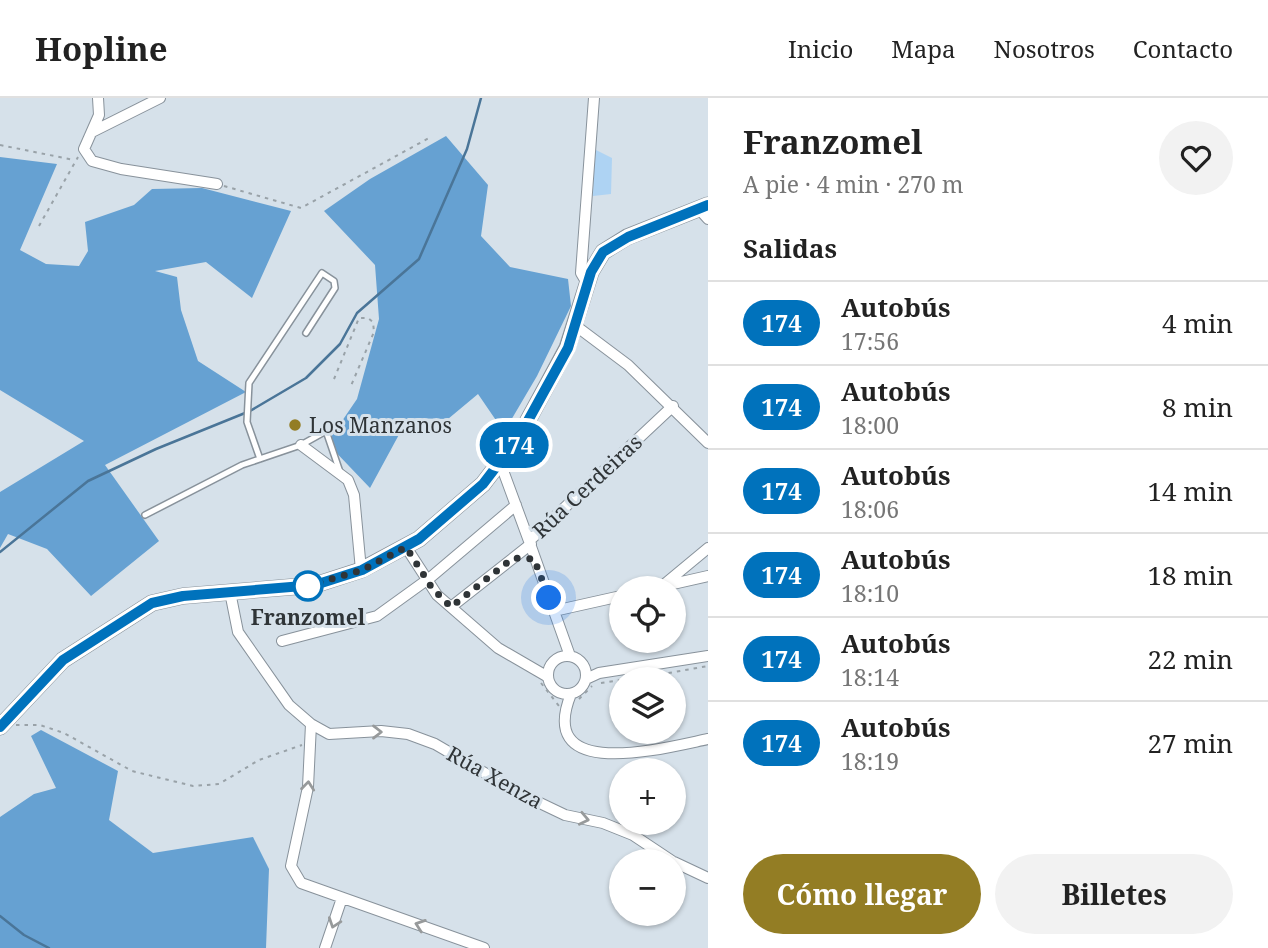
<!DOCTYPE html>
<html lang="es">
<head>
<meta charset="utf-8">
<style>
	body { margin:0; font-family:"Noto Serif",serif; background:#f2f2f2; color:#222; height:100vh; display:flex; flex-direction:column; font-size:26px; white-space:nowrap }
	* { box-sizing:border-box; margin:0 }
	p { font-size:23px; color:#767676 }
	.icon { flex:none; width:38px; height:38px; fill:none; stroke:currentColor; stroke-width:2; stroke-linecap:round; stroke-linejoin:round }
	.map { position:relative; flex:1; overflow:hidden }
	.drawer { display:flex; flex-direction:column; background:#fff; width:560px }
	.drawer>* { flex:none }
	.badge { padding:0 14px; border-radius:23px; font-size:24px; line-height:46px }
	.fabs { position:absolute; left:609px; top:478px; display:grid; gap:14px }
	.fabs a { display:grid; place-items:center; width:77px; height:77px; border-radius:50%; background:#fff; box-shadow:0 2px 5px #0004; font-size:35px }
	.you { position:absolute; width:35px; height:35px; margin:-18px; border:5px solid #fff; border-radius:50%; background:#1a73e8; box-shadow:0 0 0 10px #1a73e833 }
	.map>.badge { position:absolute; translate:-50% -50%; box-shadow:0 0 0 4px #fff }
	h2 { padding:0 35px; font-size:26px; line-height:63px }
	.round { display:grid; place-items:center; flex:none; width:74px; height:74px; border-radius:37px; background:#f2f2f2 }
	.head { display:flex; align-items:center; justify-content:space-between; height:119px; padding:0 35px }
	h1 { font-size:33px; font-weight:700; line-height:52px }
	.action { display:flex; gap:14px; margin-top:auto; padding:14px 35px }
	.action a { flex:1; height:80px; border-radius:42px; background:#937d24; color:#fff; font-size:28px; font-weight:700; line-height:80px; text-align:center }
	.action a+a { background:#f2f2f2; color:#222 }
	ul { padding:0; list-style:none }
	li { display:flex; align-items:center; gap:21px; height:84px; padding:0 35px; border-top:2px solid #e0e0e0 }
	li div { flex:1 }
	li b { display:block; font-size:26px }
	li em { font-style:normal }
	li .badge { min-width:77px; font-weight:700; text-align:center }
	header { display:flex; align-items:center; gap:42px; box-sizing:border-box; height:98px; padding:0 35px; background:#fff; border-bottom:2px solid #e0e0e0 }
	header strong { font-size:33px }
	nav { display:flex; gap:38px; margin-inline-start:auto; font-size:24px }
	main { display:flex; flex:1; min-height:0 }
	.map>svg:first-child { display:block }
</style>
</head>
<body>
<header>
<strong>Hopline</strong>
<nav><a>Inicio</a><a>Mapa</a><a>Nosotros</a><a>Contacto</a></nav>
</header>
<main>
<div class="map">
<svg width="708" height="850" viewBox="0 0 708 850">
	<rect width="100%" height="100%" fill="#d6e1ea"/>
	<path fill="#aed3f3" d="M 594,51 L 612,60 L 611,96 L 593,98 Z"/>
	<path fill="#66a1d2" d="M 446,38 L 488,87 L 481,138 L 510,169 L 568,181 L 571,208 L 537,278 L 504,334 L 478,296 L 448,321 L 408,320 L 370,390 L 327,345 L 357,301 L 379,221 L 375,167 L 324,113 L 370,81 Z
		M 0,59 L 57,66 L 20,152 L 46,166 L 79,168 L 88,153 L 85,124 L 134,107 L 152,91 L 202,90 L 291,113 L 252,200 L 206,164 L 155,173 L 177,179 L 181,212 L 198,263 L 246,294 L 105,367 L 159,443 L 91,498 L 47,451 L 8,436 L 0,450 L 0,394 L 84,343 L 0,292 Z
		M 41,632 L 118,673 L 109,722 L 153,755 L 253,739 L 269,771 L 266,850 L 0,850 L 0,719 L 34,696 L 56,690 L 31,638 Z"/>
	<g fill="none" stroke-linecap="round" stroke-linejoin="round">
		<path stroke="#4a7598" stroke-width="2.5" d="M 0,454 L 88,383 L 156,351 L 250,313 L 306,280 L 340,246 L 357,215 L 419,161 L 467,51 L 481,0
			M 0,818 L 24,837 L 49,850"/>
		<g stroke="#88929b" stroke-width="8">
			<path id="lane" d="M 260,361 L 247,324 L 249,285 L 322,175 L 334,183 L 335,190 L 306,235
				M 145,417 L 242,367 L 301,347 L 326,333 L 340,374"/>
		</g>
		<g stroke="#88929b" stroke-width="12">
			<path id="street" d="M 98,0 L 99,17 L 84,51 L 92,63 L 121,71 L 217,86
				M 92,34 L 160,0
				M 699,111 L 708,121
				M 588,187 L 581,175 L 594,0
				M 576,228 L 628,267 L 708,345
				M 301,347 L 348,382 L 354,397 L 361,472
				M 501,367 L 529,443 L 673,308
				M 529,443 L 570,558
				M 406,449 L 437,497 L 498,550 L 548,579
				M 664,488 L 708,478
				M 661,489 L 708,450
				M 230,494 L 238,534 L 289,607 L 311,626 L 329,636 L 381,633 L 408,636 L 435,646 L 519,695 L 565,717 L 603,725 L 633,737 L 672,763
				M 451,509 L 531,446
				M 554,513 L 621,498
				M 282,543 L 377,518 L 431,479 L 516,407
				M548 577a19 19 0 1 1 38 0a19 19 0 1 1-38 0Z
				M 586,581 L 599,575 L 708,558
				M 571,596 C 535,685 664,650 708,641
				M 311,626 L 308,689 L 291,768 L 301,785 L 484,850
				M 674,764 L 708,780
				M 325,850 L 342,800"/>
		</g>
		<g stroke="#88929b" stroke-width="17">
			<path id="secondary" d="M 0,629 L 63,562 L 152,505 L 183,498 L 315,487 L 361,472 L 419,441 L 483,386 L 519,339 L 567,250 L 591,174 L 603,154 L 627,139 L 708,107"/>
		</g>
		<path stroke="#99a2a8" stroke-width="2" stroke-dasharray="3.5 5" stroke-linecap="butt" d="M 0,47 L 74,62
			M 224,88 L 301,110 L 429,40
			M 39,128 L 78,59
			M 334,281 L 359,220 L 368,220 L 373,224 L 374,234 L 350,290
			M 635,581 L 708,568
			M 541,585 L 559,608
			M 601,585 L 621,582
			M 579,601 L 592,588
			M 16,627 L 40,627 L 64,635 L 132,673 L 193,688 L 219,686 L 259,662 L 302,647"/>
		<use href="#lane" stroke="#fff" stroke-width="5"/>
		<use href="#street" stroke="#fff" stroke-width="10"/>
		<use href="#secondary" stroke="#fff" stroke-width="14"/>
	</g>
	<defs><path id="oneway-chevron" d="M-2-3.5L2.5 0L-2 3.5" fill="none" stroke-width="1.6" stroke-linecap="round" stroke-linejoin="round" transform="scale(1.75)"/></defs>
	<g stroke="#979a9b">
		<use href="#oneway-chevron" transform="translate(377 634)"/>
		<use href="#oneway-chevron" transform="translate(308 688) rotate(-84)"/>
		<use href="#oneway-chevron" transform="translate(584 721) rotate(12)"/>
		<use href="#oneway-chevron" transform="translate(334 825) rotate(109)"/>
		<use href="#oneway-chevron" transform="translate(420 827) rotate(-161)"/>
	</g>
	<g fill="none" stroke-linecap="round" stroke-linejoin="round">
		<g stroke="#fff" stroke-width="16">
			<path id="line" d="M 0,629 L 63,562 L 152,505 L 183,498 L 315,487 L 362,472 L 419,441 L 483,386 L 519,339 L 568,250 L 591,174 L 603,154 L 628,139 L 708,107"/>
		</g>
		<use href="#line" stroke="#0072bc" stroke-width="10"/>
		<path stroke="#2f3437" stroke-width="7" stroke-dasharray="0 12.6" d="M 308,488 L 362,472 L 406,449 L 432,490 L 451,509 L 513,460 L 534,461 L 549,500"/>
	</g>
	<circle fill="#937d24" stroke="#d6e1ea" stroke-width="2.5" cx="295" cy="327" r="7"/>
	<circle fill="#fff" stroke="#0072bc" stroke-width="3.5" cx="308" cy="488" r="14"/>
	<g text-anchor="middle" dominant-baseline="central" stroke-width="6" stroke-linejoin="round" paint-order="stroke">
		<g font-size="21" fill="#2f3437" stroke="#d6e1ea" text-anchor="start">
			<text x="309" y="327">Los Manzanos</text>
		</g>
		<g font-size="21" fill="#2f3437" stroke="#d6e1ea">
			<text transform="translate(587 388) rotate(-43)">Rúa Cerdeiras</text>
			<text transform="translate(495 679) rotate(29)">Rúa Xenza</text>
		</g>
		<g font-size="21" font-weight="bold" fill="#2f3437" stroke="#d6e1ea">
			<text x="308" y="519">Franzomel</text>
		</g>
	</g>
</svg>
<div class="fabs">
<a><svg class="icon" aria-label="locate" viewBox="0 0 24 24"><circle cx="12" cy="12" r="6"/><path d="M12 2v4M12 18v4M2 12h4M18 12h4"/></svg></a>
<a><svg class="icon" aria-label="layers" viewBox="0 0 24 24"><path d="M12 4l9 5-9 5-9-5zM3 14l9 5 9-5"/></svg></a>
<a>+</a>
<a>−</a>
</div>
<div class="you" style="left:549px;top:500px"></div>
<b class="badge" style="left:514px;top:347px;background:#0072bc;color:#fff">174</b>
</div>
<section class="drawer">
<div class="head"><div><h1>Franzomel</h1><p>A pie · 4 min · 270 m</p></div><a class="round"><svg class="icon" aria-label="heart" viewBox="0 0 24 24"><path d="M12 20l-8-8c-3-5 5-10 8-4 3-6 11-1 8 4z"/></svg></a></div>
<h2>Salidas</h2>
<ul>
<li><span class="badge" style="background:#0072bc;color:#fff">174</span><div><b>Autobús</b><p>17:56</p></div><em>4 min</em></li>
<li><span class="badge" style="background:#0072bc;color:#fff">174</span><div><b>Autobús</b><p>18:00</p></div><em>8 min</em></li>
<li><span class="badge" style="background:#0072bc;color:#fff">174</span><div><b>Autobús</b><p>18:06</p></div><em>14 min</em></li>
<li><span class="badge" style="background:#0072bc;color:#fff">174</span><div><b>Autobús</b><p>18:10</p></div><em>18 min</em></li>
<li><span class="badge" style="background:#0072bc;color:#fff">174</span><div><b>Autobús</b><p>18:14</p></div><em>22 min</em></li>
<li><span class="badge" style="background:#0072bc;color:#fff">174</span><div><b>Autobús</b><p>18:19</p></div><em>27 min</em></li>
</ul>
<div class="action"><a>Cómo llegar</a><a>Billetes</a></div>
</section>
</main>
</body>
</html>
